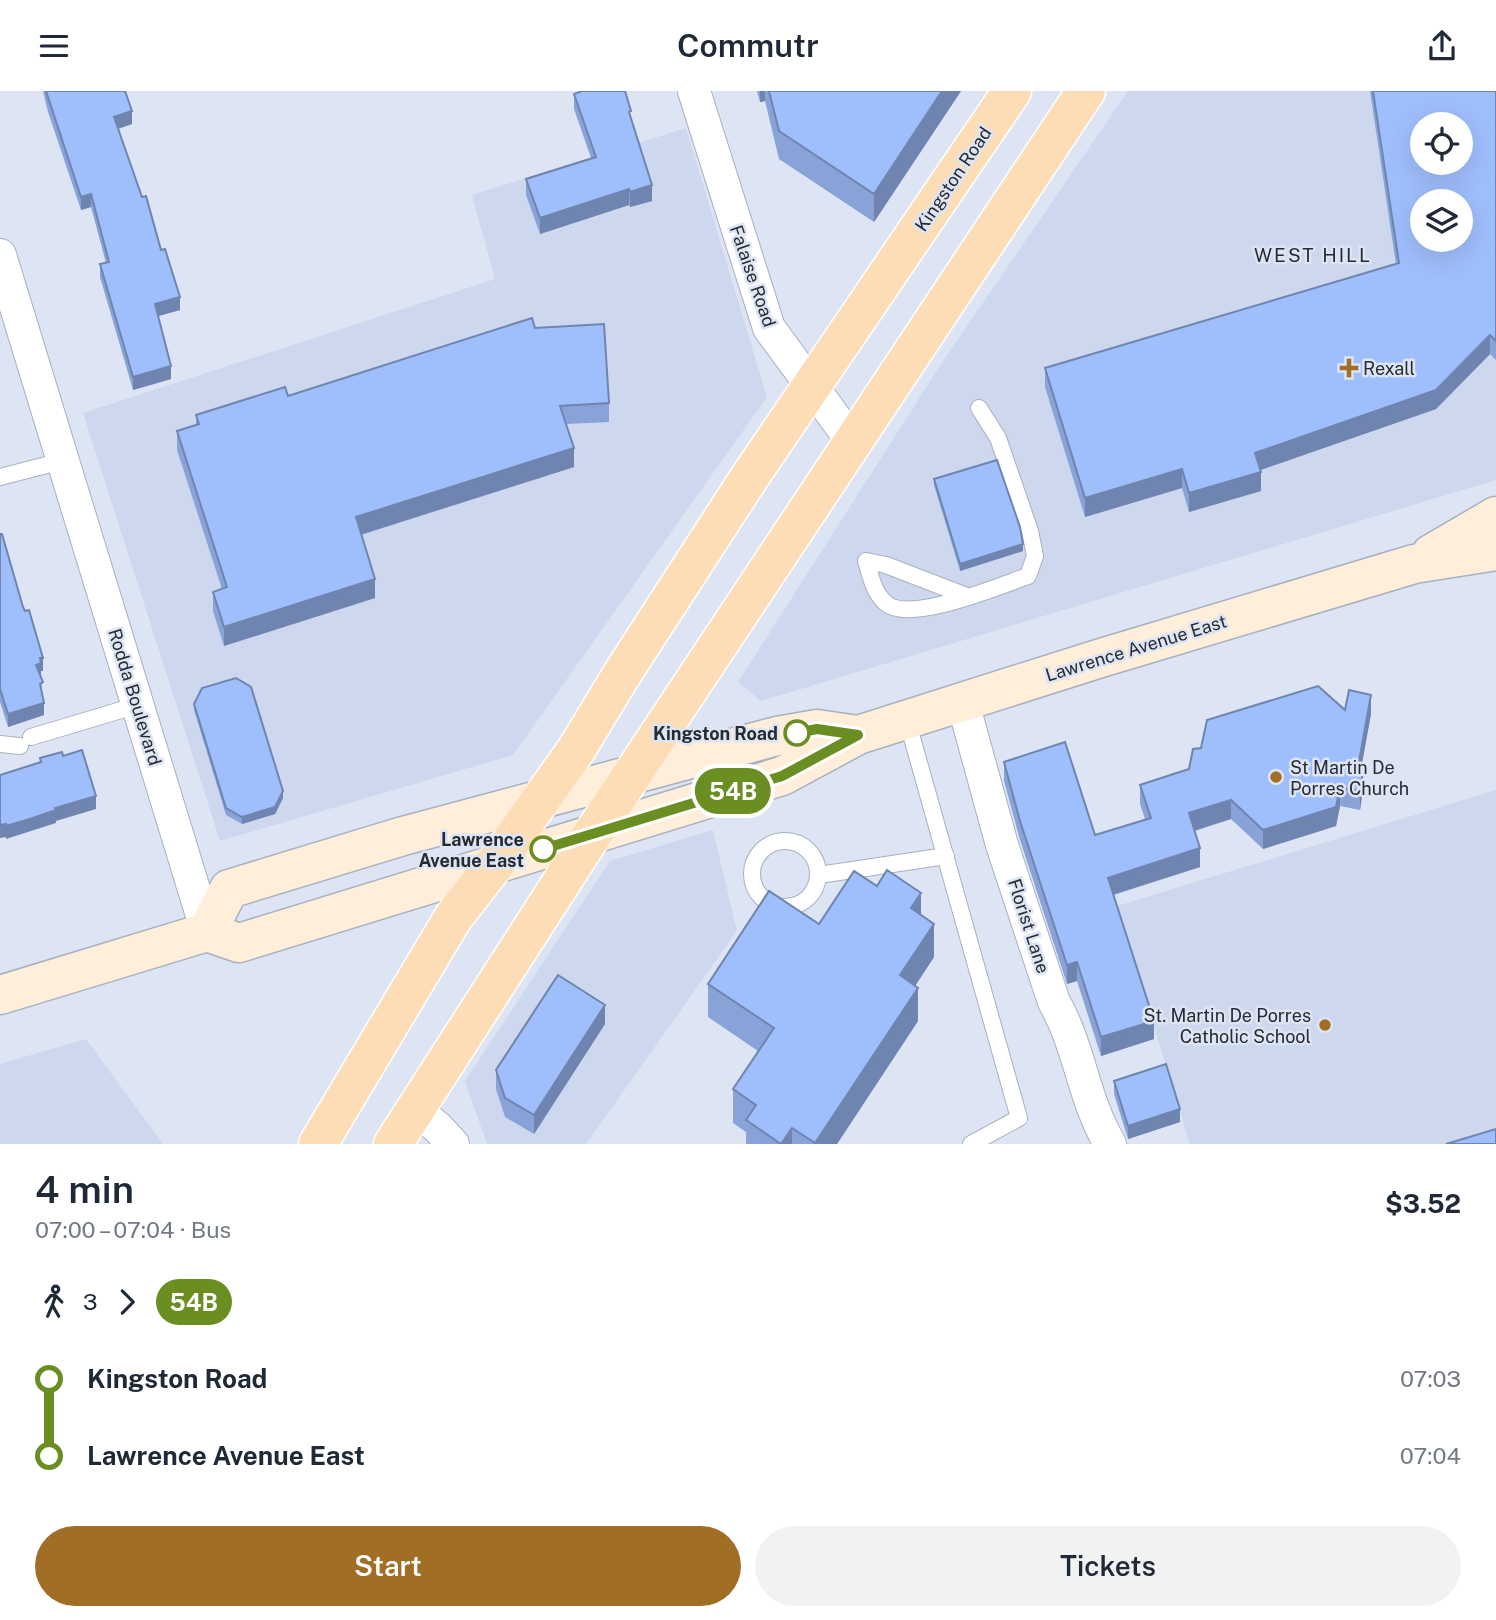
<!DOCTYPE html>
<html lang="en">
<head>
<meta charset="utf-8">
<style>
	body { margin:0; font-family:"Public Sans",sans-serif; background:#f2f2f3; color:#1f2937; height:100vh; display:flex; flex-direction:column; font-size:26px; white-space:nowrap }
	* { box-sizing:border-box; margin:0 }
	p { font-size:23px; color:#747a83 }
	.icon { flex:none; width:38px; height:38px; fill:none; stroke:currentColor; stroke-width:2; stroke-linecap:round; stroke-linejoin:round }
	.map { position:relative; height:1053px; overflow:hidden }
	.panel { display:flex; flex-direction:column; background:#fff; flex:1 }
	.panel>* { flex:none }
	.badge { padding:0 14px; border-radius:23px; font-size:24px; line-height:46px }
	.controls { position:absolute; left:1410px; top:21px; display:grid; gap:14px }
	.controls a { display:grid; place-items:center; width:63px; height:63px; border-radius:50%; background:#fff; box-shadow:0 7px 28px #0002; font-size:35px }
	.map>.badge { position:absolute; translate:-50% -50%; box-shadow:0 0 0 4px #fff }
	.legs { display:flex; align-items:center; gap:10px; height:77px; padding:0 35px; font-size:23px }
	.legs p { margin-inline-start:auto }
	.headline { display:flex; align-items:center; justify-content:space-between; height:119px; padding:0 35px }
	h1 { font-size:38px; font-weight:600; line-height:52px }
	.button { display:flex; gap:14px; margin-top:auto; padding:14px 35px }
	.button a { flex:1; height:80px; border-radius:42px; background:#a16e25; color:#fff; font-size:28px; font-weight:600; line-height:80px; text-align:center }
	.button a+a { background:#f2f2f3; color:#1f2937 }
	ul { padding:0 35px; list-style:none }
	li { display:flex; align-items:center; gap:24px; height:77px; font-size:26px }
	li i { display:grid; place-items:center; width:10px; height:100%; margin:0 9px; background:currentColor }
	li i::after { content:''; width:18px; height:18px; margin:-9px; border:5px solid; border-radius:50%; background:#fff }
	li p { margin-inline-start:auto }
	li:first-child i { background:linear-gradient(#0000 50%,currentColor 0) }
	li:last-child i { background:linear-gradient(currentColor 50%,#0000 0) }
	header { display:flex; justify-content:space-between; align-items:center; height:91px; padding:0 35px; background:#fff; font-size:32px; font-weight:600 }
	.map>svg:first-child { display:block }
</style>
</head>
<body>
<header><svg class="icon" aria-label="menu" viewBox="0 0 24 24"><path d="M4 6h16M4 12h16M4 18h16"/></svg>Commutr<svg class="icon" aria-label="share" viewBox="0 0 24 24"><path d="M12 15V3M7 8l5-5 5 5M5 13v7h14v-7"/></svg></header>
<div class="map">
<svg width="1496" height="1053" viewBox="0 0 1496 1053">
	<rect width="100%" height="100%" fill="#dde5f5"/>
	<path fill="#cdd8ee" fill-rule="evenodd" d="M 1128,0 L 1496,0 L 1496,389 L 761,610 L 738,591 L 941,273 ZM 1423,33 L 1461,33 L 1461,72 L 1423,72 ZM 1423,110 L 1461,110 L 1461,149 L 1423,149 Z
		M 686,37 L 767,306 L 513,664 L 220,750 L 83,322 L 495,188 L 472,104 Z
		M 1496,699 L 1496,1053 L 1190,1053 L 1117,815 Z
		M 713,739 L 737,840 L 586,1053 L 487,1053 L 465,990 L 610,770 Z
		M 86,948 L 163,1053 L 0,1053 L 0,973 Z"/>
	<g fill="none" stroke-linecap="round" stroke-linejoin="round">
		<g stroke="#a8b0bf" stroke-width="18">
			<path id="service" d="M 0,386 L 62,370
				M 866,470 C 871,485 873,502 887,513 C 911,532 999,495 1028,485 L 1035,465 L 1030,440 L 998,347 L 979,317
				M 866,470 L 886,474 L 969,506
				M 907,629 L 1019,1027 L 971,1053
				M 31,646 L 138,614
				M 0,653 L 20,655
				M752 783a33 33 0 1 1 66 0a33 33 0 1 1-66 0Z
				M 819,784 L 946,765"/>
		</g>
		<g stroke="#a8b0bf" stroke-width="34">
			<path id="minor" d="M 694,0 L 769,237 L 852,350
				M 0,164 L 207,841
				M 963,612 L 1002,754 L 1054,911 C 1080,956 1083,1008 1110,1053
				M 416,1019 L 437,1036 L 453,1053"/>
		</g>
		<g stroke="#a8b0bf" stroke-width="41">
			<path id="secondary" d="M 1431,463 L 1496,425
				M 207,841 L 229,798 L 403,745 L 777,645 L 817,638 L 858,644
				M 0,904 L 207,841 L 239,852 L 782,685 L 858,644 L 1101,567 L 1414,473 L 1496,460"/>
		</g>
		<g stroke="#fff" stroke-width="41">
			<path id="primary" d="M 318,1053 L 453,827 L 495,773 L 576,659 L 622,583 L 749,387 L 1012,0
				M 393,1053 L 592,744 L 1086,0"/>
		</g>
		<use href="#service" stroke="#fff" stroke-width="16"/>
		<use href="#minor" stroke="#fff" stroke-width="32"/>
		<use href="#secondary" stroke="#feeeda" stroke-width="38"/>
		<use href="#primary" stroke="#fcddb5" stroke-width="38"/>
	</g>
	<path fill="#89a3d9" d="M 43,0 L 125,0 L 132,33 L 118,38 L 161,159 L 180,219 L 158,225 L 171,288 L 133,299 L 100,186 L 100,173 L 106,172 L 91,116 L 81,119 L 48,21 Z
		M 757,0 L 961,0 L 874,131 L 779,68 L 765,10 L 760,11 Z
		M 1370,0 L 1496,0 L 1496,269 L 1490,263 L 1436,318 L 1260,379 L 1261,400 L 1189,421 L 1182,397 L 1085,426 L 1045,296 L 1045,277 L 1396,173 Z
		M 574,3 L 631,30 L 652,110 L 630,116 L 629,114 L 540,143 L 526,104 L 526,88 L 591,67 L 574,18 Z
		M 535,237 L 609,312 L 609,331 L 566,333 L 574,376 L 361,444 L 375,507 L 224,555 L 213,520 L 213,501 L 222,498 L 177,359 L 177,340 L 196,334 L 196,324 L 288,305 Z
		M 934,388 L 1023,460 L 960,480 L 934,394 Z
		M 0,443 L 43,580 L 41,580 L 41,585 L 44,624 L 8,636 L 0,611 Z
		M 194,613 L 283,707 L 275,723 L 242,733 L 226,724 L 194,619 Z
		M 1345,619 L 1371,623 L 1361,678 L 1363,699 L 1360,719 L 1340,715 L 1336,735 L 1263,758 L 1231,728 L 1195,740 L 1200,776 L 1114,804 L 1154,948 L 1101,965 L 1077,890 L 1067,893 L 1020,749 L 1004,690 L 1004,671 L 1095,744 L 1145,728 L 1140,713 L 1140,694 L 1189,678 Z
		M 921,824 L 934,866 L 915,895 L 918,930 L 837,1053 L 746,1053 L 746,1041 L 733,1032 L 733,998 L 758,960 L 708,926 L 708,893 L 819,833 Z
		M 605,933 L 534,1043 L 505,1026 L 496,998 L 496,979 Z
		M 1114,990 L 1180,1031 L 1128,1048 L 1114,1003 Z"/>
	<path fill="#6f85b0" d="M 760,0 L 765,0 L 765,10 L 760,11 Z
		M 942,0 L 961,0 L 874,131 L 874,103 Z
		M 132,20 L 132,33 L 114,39 L 114,26 Z
		M 652,94 L 652,110 L 630,116 L 630,101 Z
		M 629,98 L 629,114 L 540,143 L 540,127 Z
		M 91,103 L 91,116 L 81,119 L 81,106 Z
		M 180,206 L 180,219 L 155,226 L 155,213 Z
		M 1490,244 L 1490,263 L 1436,318 L 1255,381 L 1255,362 Z
		M 171,275 L 171,288 L 133,299 L 133,286 Z
		M 574,357 L 574,376 L 356,445 L 356,426 Z
		M 1182,378 L 1182,397 L 1085,426 L 1085,407 Z
		M 1261,381 L 1261,400 L 1189,421 L 1189,402 Z
		M 1023,453 L 1023,460 L 960,480 L 960,473 Z
		M 375,488 L 375,507 L 224,555 L 224,536 Z
		M 40,567 L 43,567 L 43,580 L 41,580 L 41,585 L 36,587 L 36,574 Z
		M 1371,604 L 1371,623 L 1358,694 L 1358,676 Z
		M 44,612 L 44,624 L 8,636 L 8,623 Z
		M 1363,681 L 1363,699 L 1360,719 L 1360,700 Z
		M 1340,696 L 1340,715 L 1336,735 L 1263,758 L 1263,739 Z
		M 283,700 L 283,707 L 275,723 L 242,733 L 242,726 Z
		M 96,705 L 96,718 L 56,730 L 56,732 L 6,748 L 6,735 L 55,717 Z
		M 1231,709 L 1231,728 L 1189,741 L 1189,722 Z
		M 6,733 L 6,746 L 0,747 L 0,734 Z
		M 1200,757 L 1200,776 L 1108,805 L 1108,787 Z
		M 921,802 L 921,836 L 911,817 Z
		M 934,833 L 934,866 L 900,918 L 900,884 Z
		M 1077,871 L 1077,890 L 1067,893 L 1067,874 Z
		M 918,897 L 918,930 L 837,1053 L 815,1053 Z
		M 605,914 L 605,933 L 534,1043 L 534,1024 Z
		M 1154,930 L 1154,948 L 1101,965 L 1101,946 Z
		M 1180,1018 L 1180,1031 L 1128,1048 L 1128,1035 Z
		M 792,1037 L 792,1053 L 781,1053 Z"/>
	<path fill="#9fbefc" stroke="#6f85b0" stroke-width="2" fill-rule="evenodd" d="M 46,0 L 125,0 L 132,20 L 114,26 L 142,106 L 146,105 L 161,159 L 165,158 L 180,206 L 155,213 L 171,275 L 133,286 L 100,173 L 109,171 L 91,103 L 81,106 Z
		M 582,0 L 625,0 L 631,20 L 629,21 L 652,94 L 630,101 L 629,98 L 540,127 L 526,88 L 596,66 L 574,3 Z
		M 769,0 L 942,0 L 874,103 L 779,40 Z
		M 1373,0 L 1496,0 L 1496,250 L 1490,244 L 1436,299 L 1255,362 L 1261,381 L 1189,402 L 1182,378 L 1085,407 L 1045,277 L 1399,172 ZM 1423,33 L 1461,33 L 1461,72 L 1423,72 ZM 1423,110 L 1461,110 L 1461,149 L 1423,149 Z
		M 532,227 L 535,237 L 604,233 L 609,312 L 560,315 L 574,357 L 356,426 L 375,488 L 224,536 L 213,501 L 227,496 L 177,340 L 199,333 L 196,324 L 285,296 L 288,305 Z
		M 997,369 L 1020,436 L 1023,453 L 960,473 L 934,388 Z
		M 0,443 L 2,443 L 23,516 L 25,520 L 29,519 L 43,567 L 40,567 L 41,572 L 36,574 L 43,591 L 40,593 L 44,612 L 8,623 L 0,598 Z
		M 236,587 L 251,596 L 283,700 L 275,716 L 242,726 L 226,717 L 194,613 L 202,597 Z
		M 1318,595 L 1345,619 L 1349,599 L 1371,604 L 1358,676 L 1363,681 L 1360,700 L 1340,696 L 1336,716 L 1263,739 L 1231,709 L 1189,722 L 1200,757 L 1108,787 L 1154,930 L 1101,946 L 1077,871 L 1067,874 L 1020,730 L 1004,671 L 1065,651 L 1095,744 L 1151,727 L 1140,694 L 1189,678 L 1193,658 L 1201,657 L 1207,629 Z
		M 82,659 L 96,705 L 55,717 L 56,719 L 30,728 L 6,735 L 6,733 L 0,734 L 0,684 L 41,671 L 40,667 L 62,661 L 63,665 Z
		M 887,779 L 921,802 L 911,817 L 934,833 L 900,884 L 918,897 L 815,1052 L 792,1037 L 781,1053 L 746,1029 L 756,1014 L 733,998 L 774,937 L 708,893 L 769,800 L 819,833 L 854,780 L 877,795 Z
		M 558,884 L 605,914 L 534,1024 L 505,1007 L 496,979 Z
		M 1166,973 L 1180,1018 L 1128,1035 L 1114,990 Z
		M 1496,1038 L 1496,1053 L 1446,1053 Z"/>
	<g fill="none" stroke-linecap="round" stroke-linejoin="round">
		<g stroke="#fff" stroke-width="16">
			<path id="line-1" d="M 543,758 L 782,685 L 858,644 L 817,638 L 797,642"/>
		</g>
		<use href="#line-1" stroke="#6b8e23" stroke-width="10"/>
	</g>
	<g fill="#a16e25" stroke="#dde5f5" stroke-width="2.5">
		<path d="M1345.5 266.5h7v7h7v7h-7v7h-7v-7h-7v-7h7z"/>
		<circle cx="1276" cy="686" r="7"/>
		<circle cx="1325" cy="934" r="7"/>
	</g>
	<g fill="#fff" stroke="#6b8e23" stroke-width="3.5">
		<circle cx="797" cy="642" r="12"/>
		<circle cx="543" cy="758" r="12"/>
	</g>
	<g text-anchor="middle" dominant-baseline="central" stroke-width="5" stroke-linejoin="round" paint-order="stroke">
		<g font-size="18" fill="#272a30" stroke="#dde5f5">
			<text transform="translate(953 88) rotate(-56)">Kingston Road</text>
			<text transform="translate(753 185) rotate(71)">Falaise Road</text>
			<text transform="translate(1136 557) rotate(-17)">Lawrence Avenue East</text>
			<text transform="translate(135 606) rotate(73)">Rodda Boulevard</text>
			<text transform="translate(1029 835) rotate(72)">Florist Lane</text>
		</g>
		<g font-size="18" fill="#272a30" stroke="#dde5f5" text-anchor="start">
			<text x="1363" y="277">Rexall</text>
			<text x="1290" y="676">St Martin De<tspan x="1290" dy="21">Porres Church</tspan></text>
			<text x="1311" y="924" text-anchor="end">St. Martin De Porres<tspan x="1311" dy="21">Catholic School</tspan></text>
		</g>
		<g font-size="18" font-weight="bold" fill="#272a30" stroke="#dde5f5" text-anchor="end">
			<text x="778" y="642">Kingston Road</text>
			<text x="524" y="748">Lawrence<tspan x="524" dy="21">Avenue East</tspan></text>
		</g>
		<g font-size="19" letter-spacing="2" fill="#272a30" stroke="#dde5f5">
			<text x="1313" y="164">WEST HILL</text>
		</g>
	</g>
</svg>
<div class="controls">
<a><svg class="icon" aria-label="locate" viewBox="0 0 24 24"><circle cx="12" cy="12" r="6"/><path d="M12 2v4M12 18v4M2 12h4M18 12h4"/></svg></a>
<a><svg class="icon" aria-label="layers" viewBox="0 0 24 24"><path d="M12 4l9 5-9 5-9-5zM3 14l9 5 9-5"/></svg></a>
</div>
<b class="badge" style="left:733px;top:700px;background:#6b8e23;color:#fff">54B</b>
</div>
<section class="panel">
<div class="headline"><div><h1>4 min</h1><p>07:00 – 07:04 · Bus</p></div><b>$3.52</b></div>
<div class="legs"><svg class="icon" aria-label="walk" viewBox="0 0 24 24"><circle cx="13" cy="4" r="2"/><path d="M13 8l-2 6 4 7M11 14l-3 7M7 12l3-4h3l4 4"/></svg>3<svg class="icon" aria-label="forward" viewBox="0 0 24 24"><path d="M9 5l7 7-7 7"/></svg><b class="badge" style="background:#6b8e23;color:#fff">54B</b></div>
<ul>
<li><i style="color:#6b8e23"></i><b>Kingston Road</b><p>07:03</p></li>
<li><i style="color:#6b8e23"></i><b>Lawrence Avenue East</b><p>07:04</p></li>
</ul>
<div class="button"><a>Start</a><a>Tickets</a></div>
</section>
</body>
</html>
